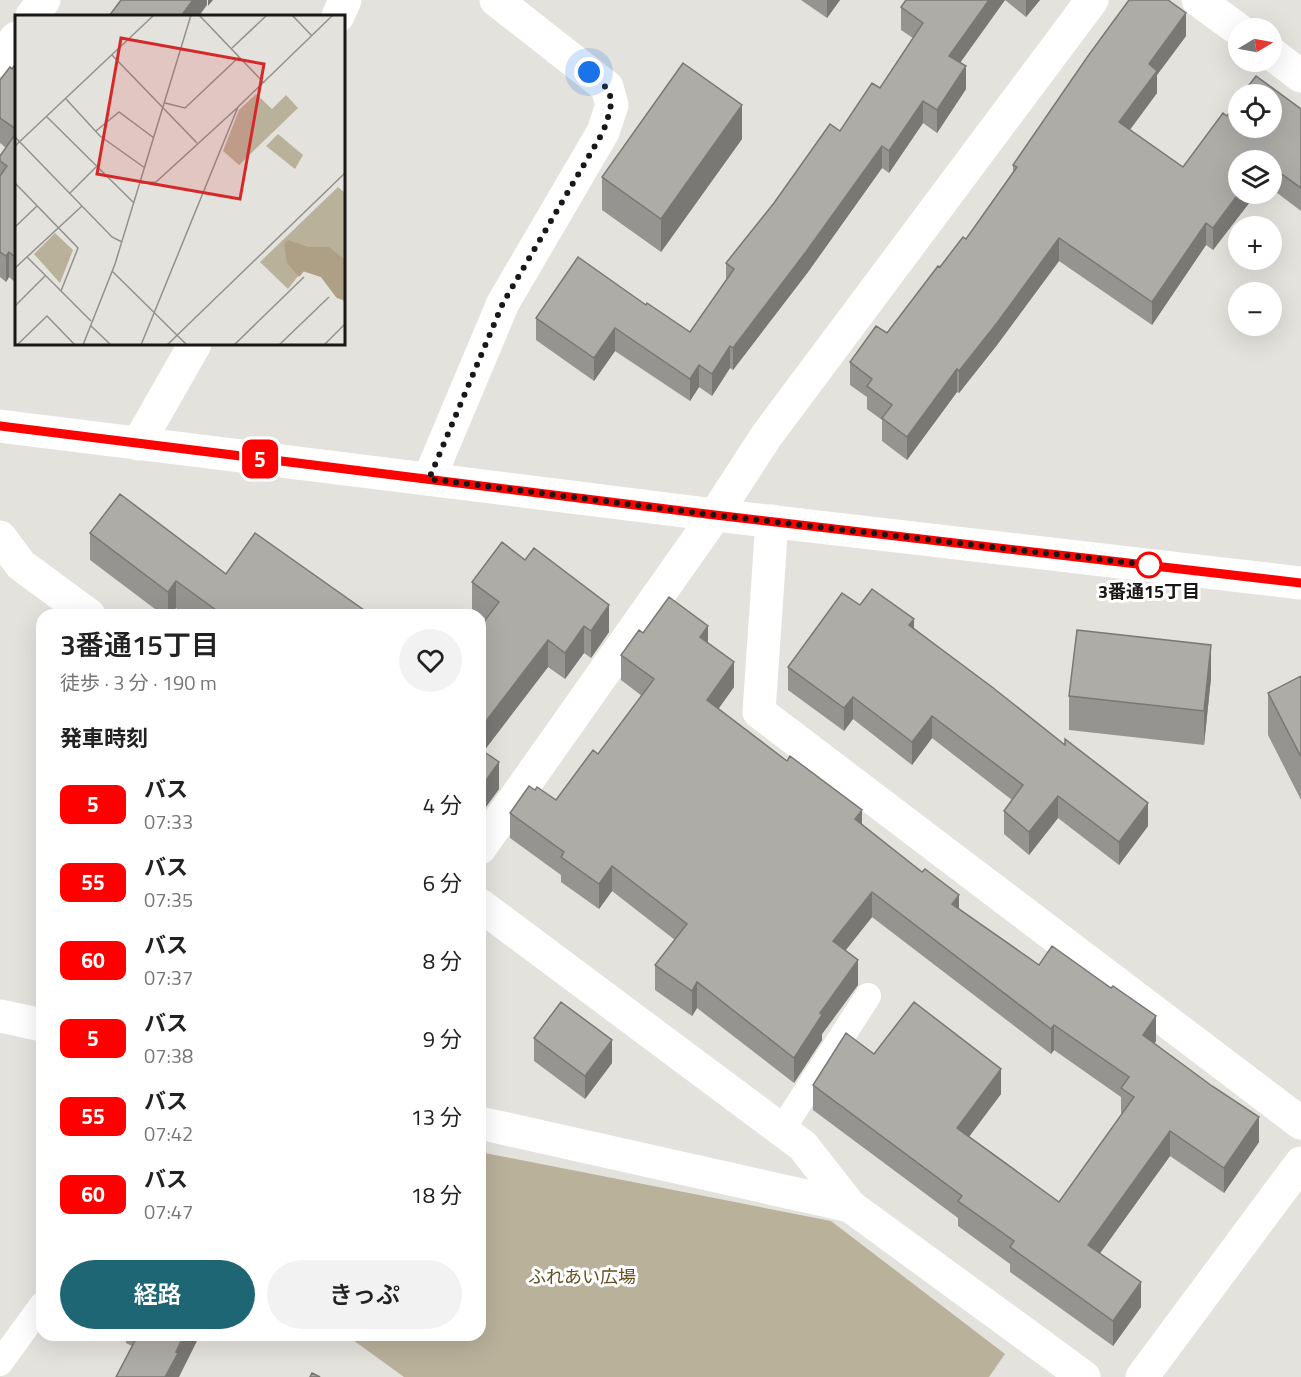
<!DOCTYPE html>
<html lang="ja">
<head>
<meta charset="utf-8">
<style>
	body { margin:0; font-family:"Titillium Web","Noto Sans JP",sans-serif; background:#f2f2f2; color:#222; height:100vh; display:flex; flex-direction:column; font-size:22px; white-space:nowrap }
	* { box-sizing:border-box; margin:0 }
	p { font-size:20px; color:#767676 }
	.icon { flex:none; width:33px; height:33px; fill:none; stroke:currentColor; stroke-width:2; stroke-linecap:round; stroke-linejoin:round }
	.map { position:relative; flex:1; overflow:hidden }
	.sheet { position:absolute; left:36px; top:609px; width:450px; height:732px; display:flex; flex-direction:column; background:#fff; border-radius:18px; box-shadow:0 6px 24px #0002 }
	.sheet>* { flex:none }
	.badge { padding:0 12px; border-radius:9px; font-size:21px; line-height:39px }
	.needle { width:39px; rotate:80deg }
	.buttons { position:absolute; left:1228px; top:18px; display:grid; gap:12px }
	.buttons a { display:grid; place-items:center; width:54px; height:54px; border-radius:50%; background:#fff; box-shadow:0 6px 24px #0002; font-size:30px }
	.you { position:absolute; width:30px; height:30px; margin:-15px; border:4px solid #fff; border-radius:50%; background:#1a73e8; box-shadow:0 0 0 9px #1a73e833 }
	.map>.badge { position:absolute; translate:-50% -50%; box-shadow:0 0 0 3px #fff }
	h2 { padding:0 24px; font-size:22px; line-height:54px }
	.round { display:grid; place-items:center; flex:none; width:63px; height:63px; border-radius:32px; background:#f2f2f2 }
	.summary { display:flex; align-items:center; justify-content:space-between; height:102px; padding:0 24px }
	h1 { font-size:28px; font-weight:600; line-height:45px }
	.primary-button { display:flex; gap:12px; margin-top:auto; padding:12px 24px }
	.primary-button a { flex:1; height:69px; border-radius:36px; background:#1e6674; color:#fff; font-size:24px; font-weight:600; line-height:69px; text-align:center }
	.primary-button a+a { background:#f2f2f2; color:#222 }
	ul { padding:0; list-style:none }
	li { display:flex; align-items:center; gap:18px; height:78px; padding:0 24px }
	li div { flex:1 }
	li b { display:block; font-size:22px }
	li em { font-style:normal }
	li .badge { min-width:66px; font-weight:700; text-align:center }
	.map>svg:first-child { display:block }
</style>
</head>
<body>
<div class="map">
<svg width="1301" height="1377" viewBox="0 0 1301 1377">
	<rect width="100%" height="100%" fill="#e4e2dd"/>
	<path fill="#bab19b" d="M 480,1152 L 831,1221 L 1005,1354 L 989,1377 L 404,1377 L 346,1335 L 480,1335 Z"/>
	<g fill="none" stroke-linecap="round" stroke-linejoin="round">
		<path stroke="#fff" stroke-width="26" d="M 781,1131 L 868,996
			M 0,1363 L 42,1305"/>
		<path stroke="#fff" stroke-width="33" d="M 1198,0 L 1239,30
			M 32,16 L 44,0
			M 338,16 L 345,0
			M 1272,54 L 1301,76
			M 0,60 L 16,38
			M 138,444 L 195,344
			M 429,479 L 503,303 L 603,132 L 612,105 L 607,87 L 496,0
			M 772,521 L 759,712 L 1301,1123
			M 0,537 L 21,565 L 89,615
			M 480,848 L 715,515 L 767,435 L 1092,0
			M 480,905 L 803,1146 L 850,1206
			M 0,1016 L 42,1025
			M 480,1123 L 850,1206 L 1084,1377
			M 1142,1377 L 1301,1163"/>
		<path stroke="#fff" stroke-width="33" d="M 0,426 L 715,515 L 1301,583"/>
	</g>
	<path fill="#959490" d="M 801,0 L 840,0 L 827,18 Z
		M 906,0 L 1040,0 L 1026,17 L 1005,0 L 960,63 L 966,89 L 937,133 L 923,123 L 889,173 L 882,168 L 808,272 L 733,370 L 730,368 L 712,396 L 699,387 L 690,401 L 615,351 L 594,381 L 536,340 L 536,318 L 646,305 L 690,332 L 726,280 L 726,263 L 840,131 L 880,88 L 913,38 L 901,30 L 901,7 Z
		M 1186,36 L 1157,75 L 1157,93 L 1130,130 L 1183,167 L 1227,116 L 1301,109 L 1301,211 L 1272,189 L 1272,160 L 1239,160 L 1239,194 L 1256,194 L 1213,250 L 1206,245 L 1152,325 L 1059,261 L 997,345 L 959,393 L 957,392 L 907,460 L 882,441 L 882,420 L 867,409 L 867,397 L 850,385 L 850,362 L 887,333 L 940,267 L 966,239 L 1013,172 L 1013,165 Z
		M 16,63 L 16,283 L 9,277 L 6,282 L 0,277 L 0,156 L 6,148 L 0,143 L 0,80 L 12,69 Z
		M 742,139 L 661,252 L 602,210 L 602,177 Z
		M 90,533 L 226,574 L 371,615 L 185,615 L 176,608 L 170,615 L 163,615 L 90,560 Z
		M 472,582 L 609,632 L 591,658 L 584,653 L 565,679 L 548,667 L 483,752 L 499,789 L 480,815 L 480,627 L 486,619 L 472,609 Z
		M 860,605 L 914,628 L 1148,826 L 1119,865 L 1058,818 L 1029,855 L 1004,834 L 1004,811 L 1012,800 L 932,738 L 912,765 L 853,719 L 844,731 L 788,690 L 788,667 Z
		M 643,633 L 708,643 L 734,687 L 718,709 L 862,824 L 959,909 L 1039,965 L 1156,1041 L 1154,1044 L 1259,1142 L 1224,1193 L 1170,1156 L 1100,1253 L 1141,1307 L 1113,1346 L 1010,1272 L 1010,1264 L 958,1226 L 958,1218 L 813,1110 L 813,1085 L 874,1054 L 1001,1094 L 969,1136 L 1059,1202 L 1122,1114 L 1121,1113 L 1121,1097 L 1054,1050 L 1051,1054 L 872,917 L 846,950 L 858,985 L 822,1034 L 822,1040 L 794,1083 L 697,1008 L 692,1016 L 655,990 L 655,965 L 675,940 L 612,891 L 599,909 L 561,882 L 561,875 L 510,838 L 510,813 L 535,790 L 556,800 L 598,754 L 642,696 L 621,680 L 621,655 Z
		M 1301,676 L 1301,800 L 1268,735 L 1268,693 Z
		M 1211,678 L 1204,745 L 1069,730 L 1069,696 Z
		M 534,1038 L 612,1063 L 585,1099 L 534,1061 Z
		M 126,1335 L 200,1335 L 132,1346 L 126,1343 Z"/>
	<path fill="#797875" d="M 193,0 L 207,0 L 207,5 L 199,16 L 181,16 Z
		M 208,0 L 213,0 L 208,6 Z
		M 827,0 L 840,0 L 827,18 Z
		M 989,0 L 1005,0 L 949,78 L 949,56 Z
		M 1026,0 L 1040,0 L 1026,17 Z
		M 1186,13 L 1186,36 L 1157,75 L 1157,93 L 1119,144 L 1119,122 L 1149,64 Z
		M 966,66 L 966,89 L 937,133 L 937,110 Z
		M 923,101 L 923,123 L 889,173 L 889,151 Z
		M 742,105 L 742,139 L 661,252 L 661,219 Z
		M 882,146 L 882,168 L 808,272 L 733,370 L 733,348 Z
		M 1239,193 L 1256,194 L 1213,250 L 1213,228 Z
		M 1206,223 L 1206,245 L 1152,325 L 1152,302 Z
		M 1059,238 L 1059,261 L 997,345 L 959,393 L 959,371 Z
		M 9,252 L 9,277 L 6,282 L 6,256 Z
		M 615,328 L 615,351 L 594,381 L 594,358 Z
		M 730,346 L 730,368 L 712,396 L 712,374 Z
		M 699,365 L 699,387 L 690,401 L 690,379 Z
		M 957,369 L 957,392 L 907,460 L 907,437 Z
		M 176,581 L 176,608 L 170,615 L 168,615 L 168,592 Z
		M 609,605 L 609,632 L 591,658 L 591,631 Z
		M 914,619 L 914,642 L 909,625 Z
		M 584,626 L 584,653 L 565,679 L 565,653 Z
		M 708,626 L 708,651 L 700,637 Z
		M 548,640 L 548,667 L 480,756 L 480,729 Z
		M 1211,645 L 1211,678 L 1204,745 L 1204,711 Z
		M 734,662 L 734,687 L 707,725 L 707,700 Z
		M 853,697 L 853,719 L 844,731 L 844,708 Z
		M 932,716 L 932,738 L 912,765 L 912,742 Z
		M 499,762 L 499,789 L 480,815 L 480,789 Z
		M 1058,796 L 1058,818 L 1029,855 L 1029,832 Z
		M 1148,803 L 1148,826 L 1119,865 L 1119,842 Z
		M 862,810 L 862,835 L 855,819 Z
		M 612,866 L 612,891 L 599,909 L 599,884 Z
		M 872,892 L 872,917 L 833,966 L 833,941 Z
		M 959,895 L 959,920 L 952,904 Z
		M 858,960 L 858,985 L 822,1034 L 822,1040 L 794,1083 L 794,1058 L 820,1013 Z
		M 697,982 L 697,1008 L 692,1016 L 692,991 Z
		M 1156,1016 L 1156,1041 L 1143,1060 L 1143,1035 Z
		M 1054,1025 L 1054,1050 L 1051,1054 L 1051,1029 Z
		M 612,1040 L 612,1063 L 585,1099 L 585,1076 Z
		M 1001,1069 L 1001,1094 L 957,1153 L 957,1128 Z
		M 1259,1117 L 1259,1142 L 1224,1193 L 1224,1168 Z
		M 1170,1131 L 1170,1156 L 1088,1270 L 1088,1245 Z
		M 1141,1282 L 1141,1307 L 1113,1346 L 1113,1321 Z
		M 184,1335 L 200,1335 L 179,1377 L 165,1377 Z"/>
	<path fill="#adaca7" stroke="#797875" stroke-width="1.5" d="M 121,0 L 193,0 L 181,16 L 109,16 Z
		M 906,0 L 989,0 L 949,56 L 966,66 L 937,110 L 923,101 L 889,151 L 882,146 L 808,249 L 733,348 L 730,346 L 712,374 L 699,365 L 690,379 L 615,328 L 594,358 L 536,318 L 578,257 L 646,305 L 647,303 L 690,332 L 734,269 L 726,263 L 774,203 L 830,124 L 840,131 L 872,83 L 880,88 L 923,23 L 901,7 Z
		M 1129,0 L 1168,0 L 1186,13 L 1149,64 L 1157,71 L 1119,122 L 1183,167 L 1223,113 L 1227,116 L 1239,99 L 1239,128 L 1272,128 L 1272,94 L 1242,94 L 1256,76 L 1301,109 L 1301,188 L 1272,167 L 1272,160 L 1239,160 L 1239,193 L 1213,228 L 1206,223 L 1152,302 L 1059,238 L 997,323 L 959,371 L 957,369 L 907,437 L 882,418 L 892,405 L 867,386 L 872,379 L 850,362 L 876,326 L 887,333 L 938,266 L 940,267 L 963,237 L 966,239 L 1017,167 L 1013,165 L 1088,56 Z
		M 16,63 L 16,129 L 0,118 L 0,80 L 10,67 L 12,69 Z
		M 683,63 L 742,105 L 661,219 L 602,177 Z
		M 16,133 L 16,258 L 9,252 L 6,256 L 0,252 L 0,176 L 7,166 L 0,161 L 0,156 Z
		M 120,494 L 226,574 L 255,533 L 371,615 L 223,615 L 176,581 L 168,592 L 90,533 Z
		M 502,542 L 525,560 L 534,548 L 609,605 L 591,631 L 584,626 L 565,653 L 548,640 L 480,729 L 480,627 L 499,602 L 472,582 Z
		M 872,589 L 914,619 L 909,625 L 992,687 L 1065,745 L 1065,739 L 1148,803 L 1119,842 L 1058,796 L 1029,832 L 1004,811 L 1023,785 L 932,716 L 912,742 L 853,697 L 844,708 L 788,667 L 842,593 L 860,605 Z
		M 669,597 L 708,626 L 700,637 L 734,662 L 707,700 L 787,761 L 790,756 L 862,810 L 855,819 L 922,872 L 925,869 L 959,895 L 952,904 L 1039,965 L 1052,946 L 1111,988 L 1113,986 L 1156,1016 L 1143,1035 L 1212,1086 L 1259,1117 L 1224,1168 L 1170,1131 L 1088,1245 L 1141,1282 L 1113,1321 L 1010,1247 L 1014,1241 L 958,1201 L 962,1196 L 813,1085 L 846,1033 L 874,1054 L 914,1002 L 1001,1069 L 957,1128 L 1059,1202 L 1134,1097 L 1121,1088 L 1129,1077 L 1054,1025 L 1051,1029 L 872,892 L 833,941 L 858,960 L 820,1013 L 822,1015 L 794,1058 L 697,982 L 692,991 L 655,965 L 687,924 L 612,866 L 599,884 L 561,857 L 564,852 L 510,813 L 529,786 L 535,790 L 537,787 L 556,800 L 593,750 L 598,754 L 654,679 L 621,655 L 639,630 L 643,633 Z
		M 1077,630 L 1211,645 L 1204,711 L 1069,696 Z
		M 1301,676 L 1301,757 L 1268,693 Z
		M 480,749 L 499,762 L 480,789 Z
		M 561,1002 L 612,1040 L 585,1076 L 534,1038 Z
		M 138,1335 L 184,1335 L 176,1352 L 178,1353 L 165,1377 L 116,1377 Z
		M 312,1373 L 320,1377 L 310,1377 Z"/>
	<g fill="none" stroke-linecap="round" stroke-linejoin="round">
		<g stroke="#fff" stroke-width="14">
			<path id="line" d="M 0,426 L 715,515 L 1301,583"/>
		</g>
		<use href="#line" stroke="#f00" stroke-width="9"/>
		<path stroke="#191816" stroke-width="6" stroke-dasharray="0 10.8" d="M 589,72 C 617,94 614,100 603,132 L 503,303 L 429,479 L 715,515 L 1149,565"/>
	</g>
	<circle fill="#fff" stroke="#f00" stroke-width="3" cx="1149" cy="565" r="12"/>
	<g text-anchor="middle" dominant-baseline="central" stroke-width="6" stroke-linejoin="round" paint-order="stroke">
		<g font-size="18" font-weight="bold" fill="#191816" stroke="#fff">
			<text x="1149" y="591">3番通15丁目</text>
		</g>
		<g font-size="18" fill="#64501e" stroke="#fff">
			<text x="582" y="1276">ふれあい広場</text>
		</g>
	</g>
	<g transform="translate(15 15)">
		<rect width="330" height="330" fill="#e4e2dd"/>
		<path d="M 241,79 L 257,94 L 271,80 L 283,93 L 224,150 L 208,136 L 224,95 ZM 263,119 L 288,140 L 280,154 L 251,131 ZM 323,172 L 330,178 L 330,286 L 322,283 L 306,262 L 287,256 L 273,274 L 245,247 ZM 40,218 L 58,235 L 45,268 L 19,239 Z" fill="#bab19b"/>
		<path d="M 273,225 L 293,232 L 314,232 L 330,245 L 330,286 L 321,282 L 306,262 L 289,256 L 284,262 L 272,248 L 269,229 Z" fill="#ada084"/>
		<path fill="none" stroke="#93918d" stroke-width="1.5" d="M 184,0 L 249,68M 277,0 L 297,21M 217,33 L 252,0M 97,40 L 182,128M 51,84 L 85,121 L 130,153M 150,88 L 170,93 L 224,42M 32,102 L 119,188M 81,116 L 104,97 L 139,123M 0,122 L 97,222 L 107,227M 0,131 L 139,0M 0,168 L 63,233 L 46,276M 126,168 L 141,167 L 222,93M 55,178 L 81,152M 0,212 L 22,191M 12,242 L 76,306M 0,253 L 67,191M 97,256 L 172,330M 0,291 L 31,260M 75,310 L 96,330M 2,330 L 32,301 L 60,330M 68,330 L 100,249 L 176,0M 126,330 L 223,92 L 318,0M 152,330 L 330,158M 219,330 L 289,262M 264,330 L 314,282M 309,330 L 330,309"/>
		<path fill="#d62828" fill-opacity="0.15" stroke="#d62828" stroke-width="3" d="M 106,23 L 249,49 L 225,184 L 82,159 Z"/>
		<rect width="330" height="330" fill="none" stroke="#191816" stroke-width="3"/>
	</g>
</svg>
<div class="buttons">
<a><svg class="needle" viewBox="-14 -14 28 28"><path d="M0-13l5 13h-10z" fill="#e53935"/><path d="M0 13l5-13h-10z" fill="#767676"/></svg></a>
<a><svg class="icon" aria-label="locate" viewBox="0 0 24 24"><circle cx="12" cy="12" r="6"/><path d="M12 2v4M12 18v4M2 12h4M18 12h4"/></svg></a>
<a><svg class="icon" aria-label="layers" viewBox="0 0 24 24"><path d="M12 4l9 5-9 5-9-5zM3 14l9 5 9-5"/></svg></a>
<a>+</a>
<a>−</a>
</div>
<div class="you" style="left:589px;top:72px"></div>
<b class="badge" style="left:260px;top:459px;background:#f00;color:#fff">5</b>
<section class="sheet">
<div class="summary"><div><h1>3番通15丁目</h1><p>徒歩 · 3 分 · 190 m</p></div><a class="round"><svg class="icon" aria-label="heart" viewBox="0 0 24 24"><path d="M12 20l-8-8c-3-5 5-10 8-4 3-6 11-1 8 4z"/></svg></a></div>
<h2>発車時刻</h2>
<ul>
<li><span class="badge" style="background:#f00;color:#fff">5</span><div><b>バス</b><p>07:33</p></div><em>4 分</em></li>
<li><span class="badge" style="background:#f00;color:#fff">55</span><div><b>バス</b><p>07:35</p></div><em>6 分</em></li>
<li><span class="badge" style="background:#f00;color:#fff">60</span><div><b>バス</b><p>07:37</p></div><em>8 分</em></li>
<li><span class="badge" style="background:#f00;color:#fff">5</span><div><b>バス</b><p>07:38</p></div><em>9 分</em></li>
<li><span class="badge" style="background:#f00;color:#fff">55</span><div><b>バス</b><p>07:42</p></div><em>13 分</em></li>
<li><span class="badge" style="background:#f00;color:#fff">60</span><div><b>バス</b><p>07:47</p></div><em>18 分</em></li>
</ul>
<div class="primary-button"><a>経路</a><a>きっぷ</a></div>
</section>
</div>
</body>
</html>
